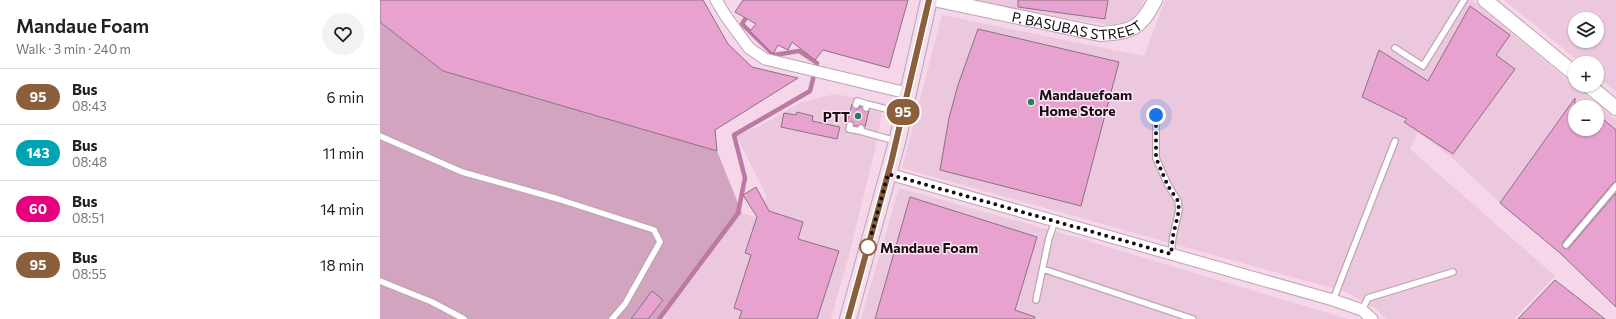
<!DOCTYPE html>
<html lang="en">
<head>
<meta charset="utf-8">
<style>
	body { margin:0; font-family:Commissioner,sans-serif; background:#f2f2f2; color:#202124; height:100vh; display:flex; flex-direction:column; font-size:15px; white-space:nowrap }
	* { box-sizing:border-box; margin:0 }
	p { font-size:13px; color:#757577 }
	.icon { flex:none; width:22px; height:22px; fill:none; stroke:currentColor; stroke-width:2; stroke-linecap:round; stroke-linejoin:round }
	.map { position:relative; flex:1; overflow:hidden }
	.drawer { display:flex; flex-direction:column; background:#fff; width:380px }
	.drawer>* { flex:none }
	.badge { padding:0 8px; border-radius:13px; font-size:14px; line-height:26px }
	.fabs { position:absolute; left:1188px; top:12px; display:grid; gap:8px }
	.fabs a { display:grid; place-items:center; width:36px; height:36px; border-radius:50%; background:#fff; box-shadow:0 1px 3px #0004; font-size:20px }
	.you { position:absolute; width:20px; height:20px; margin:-10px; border:3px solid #fff; border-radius:50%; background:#1a73e8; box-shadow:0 0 0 6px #1a73e833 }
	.map>.badge { position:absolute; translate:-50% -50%; box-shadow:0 0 0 2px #fff }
	.round { display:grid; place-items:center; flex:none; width:42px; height:42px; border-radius:21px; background:#f2f2f2 }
	.overview { display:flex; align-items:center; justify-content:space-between; height:68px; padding:0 16px }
	h1 { font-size:19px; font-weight:600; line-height:30px }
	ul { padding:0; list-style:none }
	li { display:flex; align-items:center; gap:12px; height:56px; padding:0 16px; border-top:1px solid #e0e0e0 }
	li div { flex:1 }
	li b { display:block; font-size:15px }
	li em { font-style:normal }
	li .badge { min-width:44px; font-weight:700; text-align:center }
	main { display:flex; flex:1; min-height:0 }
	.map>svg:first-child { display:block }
</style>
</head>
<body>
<main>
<section class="drawer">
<div class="overview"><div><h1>Mandaue Foam</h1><p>Walk · 3 min · 240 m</p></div><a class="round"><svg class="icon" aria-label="heart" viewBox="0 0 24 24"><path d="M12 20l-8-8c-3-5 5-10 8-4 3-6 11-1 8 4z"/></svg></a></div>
<ul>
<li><span class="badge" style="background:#8b5e3c;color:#fff">95</span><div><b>Bus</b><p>08:43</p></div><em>6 min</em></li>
<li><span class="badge" style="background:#00a3b4;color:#fff">143</span><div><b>Bus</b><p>08:48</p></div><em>11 min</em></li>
<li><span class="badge" style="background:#e6007e;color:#fff">60</span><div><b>Bus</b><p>08:51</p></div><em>14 min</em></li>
<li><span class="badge" style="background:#8b5e3c;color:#fff">95</span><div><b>Bus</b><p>08:55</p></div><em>18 min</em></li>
</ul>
</section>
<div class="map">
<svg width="1236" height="319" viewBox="0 0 1236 319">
	<rect width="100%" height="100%" fill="#f5d7e9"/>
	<path fill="#ecc8de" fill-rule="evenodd" d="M 578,0 L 764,0 L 761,9 L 748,23 L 728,25 Z
		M 785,0 L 1092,0 L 1236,120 L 1236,295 L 1119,202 L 1072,158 L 1038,132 L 1030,149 L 1175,276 L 1134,319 L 1006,319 L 995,308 L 966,292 L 522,168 L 562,15 L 764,56 ZM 1195,107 L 1217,107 L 1217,129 L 1195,129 Z
		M 1124,0 L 1236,0 L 1236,92 L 1217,76 L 1217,63 L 1201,63 ZM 1195,19 L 1217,19 L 1217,41 L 1195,41 Z
		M 455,94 L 504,103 L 494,153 L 470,251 L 451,319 L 289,319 L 282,316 L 362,213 L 375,217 L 387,197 L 356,135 L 380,126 L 422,102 Z
		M 519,188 L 695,237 L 968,319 L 481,319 Z"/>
	<path fill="#d2a4c0" d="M 0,22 L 63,71 L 337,151 L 362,213 L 280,319 L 0,319 Z"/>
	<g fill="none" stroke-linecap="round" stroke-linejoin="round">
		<path stroke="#bb79a4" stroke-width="4.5" d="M 279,319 L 358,213 L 365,178 L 354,135 L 430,91 L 437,63 L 419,51 L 394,55 L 362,24 L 369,13"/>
	</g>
	<path fill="#e8a2cf" stroke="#8b7181" d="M 0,0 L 323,0 L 348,44 L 372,67 L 418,78 L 335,130 L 337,151 L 63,71 L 0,22 Z
		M 363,0 L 528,0 L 509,68 L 443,50 L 435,60 L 412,42 L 408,50 L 398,45 L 393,54 L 370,31 L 376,24 L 355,12 Z
		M 638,0 L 728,0 L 725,19 L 638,7 Z
		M 1090,6 L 1130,35 L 1116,55 L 1135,69 L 1073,154 L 1024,122 L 1027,119 L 982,97 L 999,50 L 1048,81 Z
		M 598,29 L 739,62 L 701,206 L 560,170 L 569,118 L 578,85 Z
		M 1195,98 L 1195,129 L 1217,129 L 1217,114 L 1236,130 L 1236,182 L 1233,183 L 1183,242 L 1182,246 L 1185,249 L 1189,248 L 1236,193 L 1236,307 L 1180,253 L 1120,203 Z
		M 472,104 L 475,109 L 478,109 L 480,106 L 485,112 L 489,110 L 485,127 L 482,124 L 477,126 L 474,126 L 473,122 L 471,121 L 467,123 Z
		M 417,112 L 433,116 L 432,121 L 460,127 L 457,139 L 401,127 L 404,113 L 416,115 Z
		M 376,187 L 389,211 L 423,222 L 418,239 L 459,251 L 437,319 L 359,319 L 362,311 L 354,308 L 371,255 L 365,253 L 377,217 L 363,195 Z
		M 530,197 L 657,237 L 635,310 L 655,317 L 654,319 L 495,319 Z
		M 1175,280 L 1225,319 L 1138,319 Z
		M 272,291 L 283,300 L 268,319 L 251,319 Z"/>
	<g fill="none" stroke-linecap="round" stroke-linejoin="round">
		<g stroke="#bfa3b4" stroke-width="8">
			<path id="service" d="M 1015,48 L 1043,66 L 1084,0
				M 476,105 L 477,101 L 487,104
				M 486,108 L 487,104 L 522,113
				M 776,115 L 776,158 L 788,185 L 798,201 L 799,210 L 793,236 L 791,254
				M 470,125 L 469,129 L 480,131
				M 481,128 L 480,131 L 516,141
				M 0,136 L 82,172 L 178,199 L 274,230 L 280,242 L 245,304 L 232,319
				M 1186,245 L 1236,186
				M 663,269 L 813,319
				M 0,281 L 52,302 L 84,319
				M 656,300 L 669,238 L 675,221
				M 953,300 L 1015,141
				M 982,310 L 988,298 L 1073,272"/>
		</g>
		<g stroke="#bfa3b4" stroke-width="13">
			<path id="minor" d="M 336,0 L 345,15 L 369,48 L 385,59 L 527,93
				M 509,174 L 953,300 L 982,310 L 992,319"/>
		</g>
		<g stroke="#bfa3b4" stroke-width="16">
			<g id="tertiary">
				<path id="s1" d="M 558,0 L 720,34 C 751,32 761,29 775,0"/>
				<path d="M 1105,0 L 1195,74"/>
				<path d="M 1208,85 L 1236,108"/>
			</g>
		</g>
		<g stroke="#bfa3b4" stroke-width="18">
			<path id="secondary" d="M 468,319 L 517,142 L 549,0"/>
		</g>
		<use href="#service" stroke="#fff" stroke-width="5.5"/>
		<use href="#minor" stroke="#fff" stroke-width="11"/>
		<use href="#tertiary" stroke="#fff" stroke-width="14"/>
		<use href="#secondary" stroke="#f3e0ec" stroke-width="16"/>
	</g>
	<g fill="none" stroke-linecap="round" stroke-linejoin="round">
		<g stroke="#fff" stroke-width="9">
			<path id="line" d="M 468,319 L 511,163 L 549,0"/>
		</g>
		<use href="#line" stroke="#8b5e3c" stroke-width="6"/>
		<path stroke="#160c12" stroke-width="4" stroke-dasharray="0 7.2" d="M 488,247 L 508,174 L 791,254 L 793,236 L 799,210 L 798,201 L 788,186 L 776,158 L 776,115"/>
	</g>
	<g fill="#21815a" stroke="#fee6f4" stroke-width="1.5">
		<circle cx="651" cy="102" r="4"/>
		<circle cx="478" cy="116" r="4"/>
	</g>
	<circle fill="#fff" stroke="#8b5e3c" stroke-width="2" cx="488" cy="247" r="8"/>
	<g text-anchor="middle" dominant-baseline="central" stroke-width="3" stroke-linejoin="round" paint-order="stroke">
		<g font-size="14" fill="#160c12" stroke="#fee6f4">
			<text stroke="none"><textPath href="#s1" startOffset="142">P. BASUBAS STREET</textPath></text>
		</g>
		<g font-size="14" font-weight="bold" fill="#160c12" stroke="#fee6f4" text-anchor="start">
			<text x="659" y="94">Mandauefoam<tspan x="659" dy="16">Home Store</tspan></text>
			<text x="470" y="116" text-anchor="end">PTT</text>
		</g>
		<g font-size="14" font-weight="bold" fill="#160c12" stroke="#fee6f4" text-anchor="start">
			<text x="500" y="247">Mandaue Foam</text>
		</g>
	</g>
</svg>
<div class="fabs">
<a><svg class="icon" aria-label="layers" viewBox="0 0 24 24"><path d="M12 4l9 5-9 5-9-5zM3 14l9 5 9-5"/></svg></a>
<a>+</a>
<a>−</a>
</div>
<div class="you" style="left:776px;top:115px"></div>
<b class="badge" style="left:523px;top:112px;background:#8b5e3c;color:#fff">95</b>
</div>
</main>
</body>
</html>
